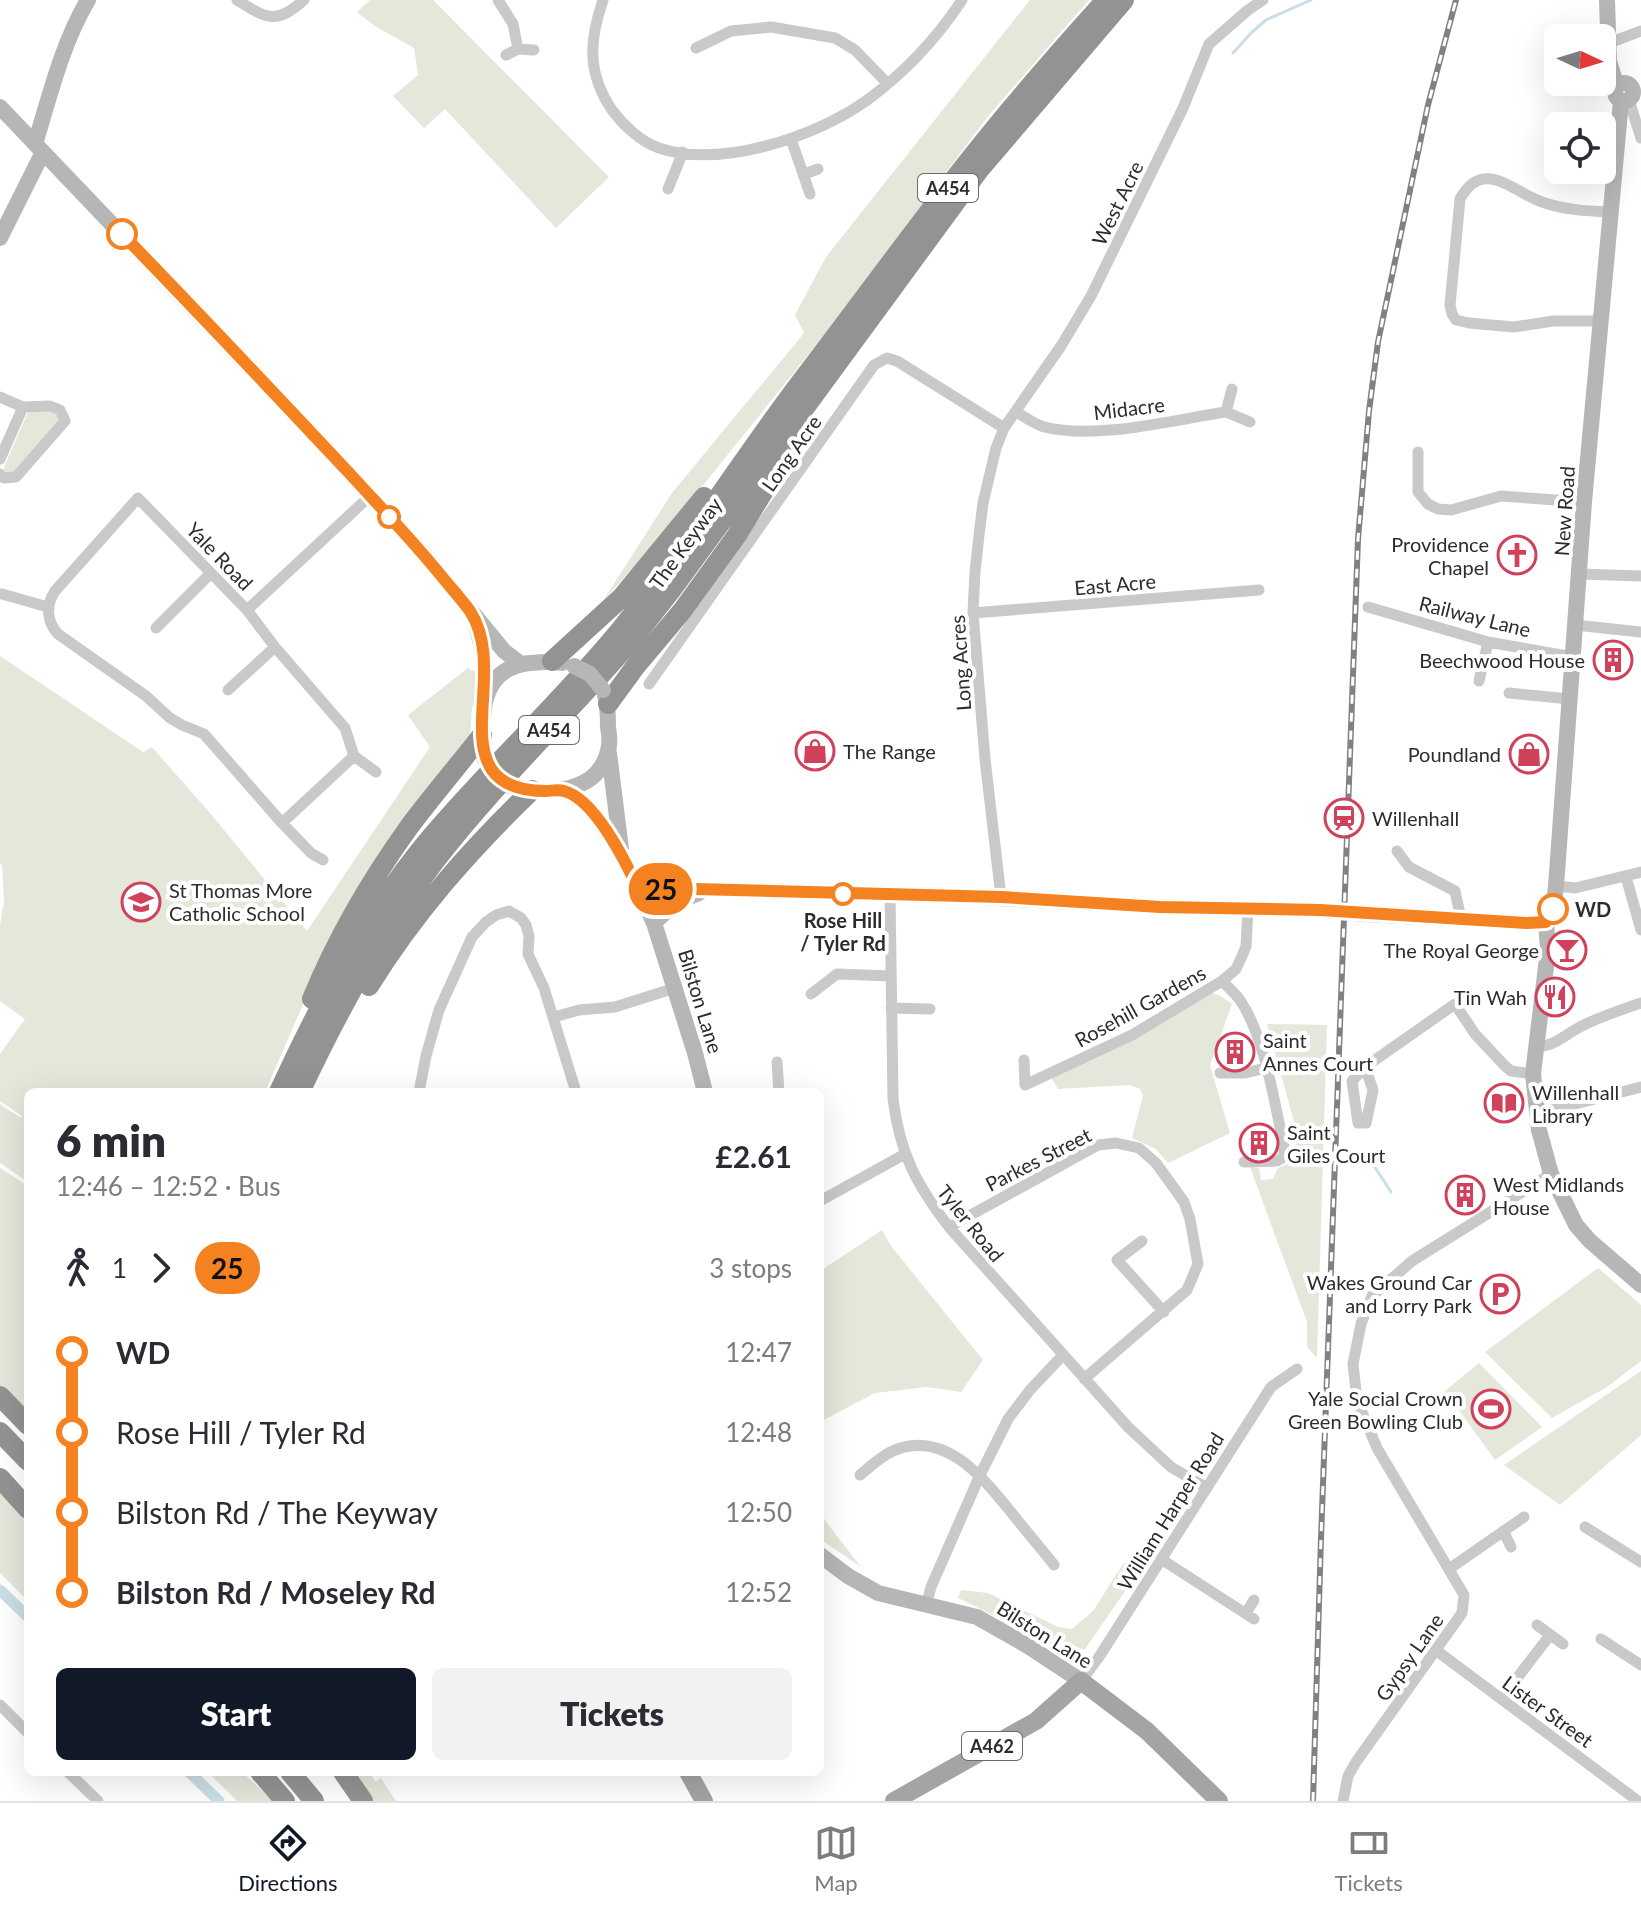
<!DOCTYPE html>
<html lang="en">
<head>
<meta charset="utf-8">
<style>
	body { margin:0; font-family:Lato,sans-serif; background:#f2f2f3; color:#2b2b33; height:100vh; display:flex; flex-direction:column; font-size:30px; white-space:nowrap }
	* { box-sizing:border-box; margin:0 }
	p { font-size:26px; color:#7c7c81 }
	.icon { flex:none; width:44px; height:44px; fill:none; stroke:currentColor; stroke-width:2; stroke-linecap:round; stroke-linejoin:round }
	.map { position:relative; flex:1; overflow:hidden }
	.drawer { position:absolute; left:24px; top:1088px; width:800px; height:688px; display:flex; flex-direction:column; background:#fff; border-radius:12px; box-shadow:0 8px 32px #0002 }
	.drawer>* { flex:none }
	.badge { padding:0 16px; border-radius:26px; font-size:28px; line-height:52px }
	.needle { width:52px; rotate:94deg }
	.controls { position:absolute; left:1544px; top:24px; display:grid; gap:16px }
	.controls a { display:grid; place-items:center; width:72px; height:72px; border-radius:12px; background:#fff; box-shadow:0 8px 32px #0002; font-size:40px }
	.map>.badge { position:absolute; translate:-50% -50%; box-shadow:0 0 0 4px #fff }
	.legs { display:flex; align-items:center; gap:12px; height:88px; padding:0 32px; font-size:26px }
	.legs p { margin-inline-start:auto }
	.headline { display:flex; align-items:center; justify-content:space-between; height:136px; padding:0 32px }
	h1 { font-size:44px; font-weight:800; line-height:60px }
	.button { display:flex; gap:16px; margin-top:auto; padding:16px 32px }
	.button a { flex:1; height:92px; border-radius:12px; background:#111827; color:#fff; font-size:32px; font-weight:800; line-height:92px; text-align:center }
	.button a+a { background:#f2f2f3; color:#2b2b33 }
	ul { padding:0 32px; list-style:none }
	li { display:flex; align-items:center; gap:28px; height:80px; font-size:30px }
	li i { display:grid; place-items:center; width:12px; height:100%; margin:0 10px; background:currentColor }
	li i::after { content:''; width:20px; height:20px; margin:-10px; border:6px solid; border-radius:50%; background:#fff }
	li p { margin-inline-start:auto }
	li:first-child i { background:linear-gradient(#0000 50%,currentColor 0) }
	li:last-child i { background:linear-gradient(currentColor 50%,#0000 0) }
	.tabs { display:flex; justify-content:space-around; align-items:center; height:112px; border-top:2px solid #e1e1e2; background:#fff; font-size:22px; color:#7c7c81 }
	.tabs a { display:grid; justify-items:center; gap:4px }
	.tabs .selected { color:#111827 }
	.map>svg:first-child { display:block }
</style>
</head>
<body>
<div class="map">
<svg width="1641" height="1801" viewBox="0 0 1641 1801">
	<rect width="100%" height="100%" fill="#fff"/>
	<path fill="#e4e8db" d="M 370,0 L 433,0 L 609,177 L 556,228 L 445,109 L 424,128 L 393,96 L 418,75 L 414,48 L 375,26 L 357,12 Z
		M 1030,0 L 1089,0 L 989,115 L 824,335 L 668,529 L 603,601 L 672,493 L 804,333 L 795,315 L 826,257 Z
		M 34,411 L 52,412 L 57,414 L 59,419 L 58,423 L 14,473 L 8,473 L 4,470 L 5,465 L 28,412 Z
		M 0,656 L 143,752 L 152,747 L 210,813 L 307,931 L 430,747 L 408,715 L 469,667 L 470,670 L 477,671 L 476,702 L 472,708 L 470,736 L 314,979 L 265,1092 L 28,1092 L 28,1182 L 0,1163 L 0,1104 L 21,1118 L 22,1116 L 0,1101 L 0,1054 L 25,1019 L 0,1001 L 0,925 L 4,901 L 2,865 L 0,864 Z
		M 1211,993 L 1219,995 L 1232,1004 L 1210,1065 L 1230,1133 L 1168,1163 L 1156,1149 L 1132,1138 L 1143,1095 L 1140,1089 L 1130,1085 L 1058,1089 L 1051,1077 L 1098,1057 Z
		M 1267,1024 L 1327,1025 L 1317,1358 L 1307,1347 L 1307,1322 L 1250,1167 L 1259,1168 L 1261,1180 L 1273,1179 L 1278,1168 L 1290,1163 L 1298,1136 Z
		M 0,1168 L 28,1186 L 28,1415 L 0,1388 Z
		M 882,1230 L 891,1246 L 983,1360 L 961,1392 L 927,1387 L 875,1393 L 820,1422 L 820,1271 Z
		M 1598,1268 L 1641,1305 L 1641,1361 L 1607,1387 L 1552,1418 L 1485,1352 Z
		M 1479,1363 L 1542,1427 L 1495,1460 L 1445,1391 Z
		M 1641,1371 L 1641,1435 L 1560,1505 L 1504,1465 Z
		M 0,1493 L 28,1521 L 28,1601 L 0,1573 Z
		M 820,1514 L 861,1567 L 820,1539 Z
		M 1133,1555 L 1146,1561 L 1085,1649 L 1074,1652 L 1052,1644 L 958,1598 L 961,1590 L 988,1593 L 1058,1627 L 1072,1629 L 1093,1611 L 1123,1564 Z
		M 208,1772 L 242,1772 L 273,1801 L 237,1801 Z
		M 350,1772 L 369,1772 L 376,1782 L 381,1778 L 396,1801 L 371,1801 Z"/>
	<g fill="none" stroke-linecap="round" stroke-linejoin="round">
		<path stroke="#c9dee6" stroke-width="3" d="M 1233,53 L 1252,32 L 1266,20 L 1311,0
			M 1367,1155 L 1391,1192"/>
		<path stroke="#c9dee6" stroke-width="11" d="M 0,1590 L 28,1617
			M 189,1772 L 219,1801"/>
		<path stroke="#c9c9c9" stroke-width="11" d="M 237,0 C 267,19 276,25 304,0
			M 498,0 L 513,24 L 518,49
			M 603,0 C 589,41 587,73 612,110 C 623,125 641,142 659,148 C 720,169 815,137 866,101 C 903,74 937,38 962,0
			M 1609,43 L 1641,31
			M 696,48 L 731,31 L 771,27 L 835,38 L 855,50 L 887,83
			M 506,55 L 518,49 L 534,50
			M 1629,100 L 1641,138
			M 791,139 L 810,194
			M 804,174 L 818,169
			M 668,189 L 683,152
			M 1601,321 L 1553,321 L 1514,327 L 1469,323 L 1456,320 L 1452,314 L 1450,305 L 1460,199 C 1483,157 1513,192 1542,202 C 1564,210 1588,211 1611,212
			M 0,397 L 23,407 L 50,406 L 60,410 L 65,421 L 16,477 L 4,478 L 0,474
			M 1016,412 C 1025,417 1034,424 1044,427 C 1097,440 1172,420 1226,412 L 1232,389
			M 1226,412 L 1250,422
			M 1418,452 L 1418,492 L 1428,504 L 1438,509 L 1451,510 L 1501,496 L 1584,502
			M 0,459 L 23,407
			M 138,498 L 247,610 L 275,647 L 345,728 L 354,756 L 282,823 L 204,734 L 182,725 L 170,718 L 146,696 L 58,634 C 46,621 46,605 55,591 Z
			M 1580,574 L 1641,576
			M 2,594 L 48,607
			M 1368,607 L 1488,642 L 1573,657
			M 247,610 L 370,496
			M 973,613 L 1259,590
			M 1575,625 L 1641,632
			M 156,628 L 211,573
			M 1479,681 L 1488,642
			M 649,684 L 874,365 L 887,358 L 897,361 L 1004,428
			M 228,690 L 275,647
			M 1509,693 L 1570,699
			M 354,756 L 376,772
			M 282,823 L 311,853 L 323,860
			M 1397,851 L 1409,867 L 1455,891 L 1461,919
			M 1626,877 L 1641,930
			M 1556,886 L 1575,888 L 1641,872
			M 890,895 L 893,1099 C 900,1154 916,1184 949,1227 L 1128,1427 L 1171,1467 L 1207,1488
			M 1001,897 L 985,759 L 973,613 L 975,572 L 979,535 L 983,503 L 996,448 L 1004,428 L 1061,346 L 1091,296 L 1183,108 L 1209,44 L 1248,10 L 1263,0
			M 1222,981 C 1228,987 1235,993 1240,1000 C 1265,1037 1274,1102 1284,1146 L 1284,1157 L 1277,1161 L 1244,1162
			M 811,994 L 837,974 L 890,976
			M 891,1008 L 930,1009
			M 554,1017 L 579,1010 L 615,1007 L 675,988
			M 1536,1047 C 1554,1047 1567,1033 1582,1026 C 1601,1016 1621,1010 1641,1003
			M 1024,1060 L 1025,1085 L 1132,1035 L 1222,981 L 1236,969 L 1243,954 L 1246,946 L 1248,909
			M 777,1062 L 779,1092
			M 1365,1067 L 1352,1081 L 1358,1123 L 1366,1123 L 1373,1090 L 1365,1067 L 1455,1004 L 1475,1034 L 1505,1066 L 1511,1071 L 1533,1074
			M 1220,1073 L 1245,1073 L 1266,1068
			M 419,1092 L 426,1056 L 439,1010 L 472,937 L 486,922 L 496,915 L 509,911 L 521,918 L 526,925 L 529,936 L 528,954 L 544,988 L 576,1092
			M 1536,1114 L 1641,1087
			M 820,1201 L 905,1154
			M 949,1227 L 1098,1145 L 1116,1143 L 1139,1148 L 1156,1163 L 1184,1202 L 1190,1219 L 1198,1264 L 1187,1290 L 1084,1379
			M 1142,1241 L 1117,1260 L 1164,1312
			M 860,1475 C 871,1466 882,1455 895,1450 C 946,1430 983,1478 1011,1512 C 1025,1530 1040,1547 1054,1565
			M 1585,1527 L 1641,1562
			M 1504,1532 L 1511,1547
			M 1161,1559 L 1254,1619
			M 1449,1569 L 1524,1517
			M 926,1606 L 931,1587 L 980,1475 L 1008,1419 L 1030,1390 L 1062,1356
			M 1246,1613 L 1254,1600
			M 1537,1625 L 1563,1644
			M 1601,1639 L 1641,1665
			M 1437,1651 L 1638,1801
			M 1081,1681 L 1099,1657 L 1271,1387 L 1297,1369
			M 1501,1699 L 1550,1635
			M 0,1705 L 28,1733
			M 68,1772 L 98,1801
			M 1343,1801 L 1348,1776 L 1356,1762 L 1462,1613 L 1464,1595 L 1377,1448 L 1357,1400 L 1353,1364 L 1361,1324 L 1372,1296 L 1412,1261 L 1551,1174"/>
		<path stroke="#b6b6b6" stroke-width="16" d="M 1607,0 L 1609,61 L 1617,87
			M1615 92a9 9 0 1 1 18 0a9 9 0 1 1-18 0Z
			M 0,107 L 335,458 L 426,556 L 504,651 L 521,664
			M 35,144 C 50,95 62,44 88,0
			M 0,238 L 43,152
			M 475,622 C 484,650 486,669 484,698
			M 609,753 L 621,849
			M 485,759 C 480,719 478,668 530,663 C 541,662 551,661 562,663
			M 522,789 C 558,794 602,790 609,746 C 610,740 609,733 608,727 C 608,716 608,705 605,695
			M 563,790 L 585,803 L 598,820 L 623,857 L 654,923 L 695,1053 L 705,1092
			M 636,884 L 655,888 L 961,896 L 1160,907 L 1320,910
			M 1364,914 L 1527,923 L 1546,922
			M 1546,922 L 1553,909 L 1556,886 L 1584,502 L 1621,101
			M 1546,922 L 1548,950 L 1533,1074 L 1539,1130 L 1551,1174 L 1576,1225 L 1590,1241 L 1641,1285
			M 654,923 C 668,909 680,900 699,893
			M 820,1555 L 848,1576 L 878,1593 L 977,1617 L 1028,1646 L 1081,1681"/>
		<path stroke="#a4a4a4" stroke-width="18" d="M 688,1772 L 704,1801
			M 894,1801 L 1036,1721 L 1081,1681 L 1147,1731 L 1219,1801"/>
		<path stroke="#939393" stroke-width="20" d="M 552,661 L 621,598 L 704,497
			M 608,704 L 635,667 L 682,611 L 737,535 L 795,440
			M 369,986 C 415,912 469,851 532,790
			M 312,999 C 337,938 371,880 409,827 C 432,796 458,766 482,735
			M 279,1092 C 319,1005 365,917 426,843 C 488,769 560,703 621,629 C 685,550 739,464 800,383 C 856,310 910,235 967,163 C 1011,107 1058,53 1106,0
			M 300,1092 C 338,1011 381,932 435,861 C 495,783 566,716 630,642 C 644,625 658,607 672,589 L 979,170 L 1124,0
			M 0,1396 L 28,1425
			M 0,1432 L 28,1461
			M 0,1478 L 28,1509
			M 260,1772 L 285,1801
			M 290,1772 L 314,1801
			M 343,1772 L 363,1801"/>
		<g stroke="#818181" stroke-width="6">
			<path id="rail" d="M 1313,1801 L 1321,1538 L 1358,539 L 1369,411 L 1378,342 L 1428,105 L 1456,0"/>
		</g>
		<use href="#rail" stroke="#fff" stroke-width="3" stroke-dasharray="9" stroke-linecap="butt"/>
		<path stroke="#b6b6b6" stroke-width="16" d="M 574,666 L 590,674 L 603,690
			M 485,759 L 499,778 L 510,786
			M 1320,910 L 1364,914"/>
	</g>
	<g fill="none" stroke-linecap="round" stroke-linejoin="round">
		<g stroke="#fff" stroke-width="18">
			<path id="line-1" d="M 122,234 C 199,313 275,394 351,475 C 382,509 414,542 443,578 C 452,589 462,600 470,611 C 502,661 466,732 492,770 C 504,787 525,791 546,791 C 551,791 558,789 564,791 C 594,799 623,857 636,884 L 655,888 L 1001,897 L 1160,907 L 1320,910 L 1527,923 L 1546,922 L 1553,909"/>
		</g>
		<use href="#line-1" stroke="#f58220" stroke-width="12"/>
	</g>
	<defs>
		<g id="church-ring" transform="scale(2)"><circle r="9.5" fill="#fff" stroke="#d0425b" stroke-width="1.5"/><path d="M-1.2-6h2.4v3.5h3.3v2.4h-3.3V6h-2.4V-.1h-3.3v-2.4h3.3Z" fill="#d0425b"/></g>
		<g id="building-ring" transform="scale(2)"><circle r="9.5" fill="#fff" stroke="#d0425b" stroke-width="1.5"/><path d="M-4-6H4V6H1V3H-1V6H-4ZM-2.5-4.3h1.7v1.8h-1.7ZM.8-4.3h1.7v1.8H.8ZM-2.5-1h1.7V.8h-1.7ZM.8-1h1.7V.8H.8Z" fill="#d0425b"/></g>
		<g id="shop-ring" transform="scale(2)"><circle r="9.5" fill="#fff" stroke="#d0425b" stroke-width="1.5"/><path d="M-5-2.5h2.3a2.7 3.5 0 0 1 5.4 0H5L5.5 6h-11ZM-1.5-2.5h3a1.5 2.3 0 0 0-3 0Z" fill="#d0425b"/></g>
		<g id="station-ring" transform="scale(2)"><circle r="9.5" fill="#fff" stroke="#d0425b" stroke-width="1.5"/><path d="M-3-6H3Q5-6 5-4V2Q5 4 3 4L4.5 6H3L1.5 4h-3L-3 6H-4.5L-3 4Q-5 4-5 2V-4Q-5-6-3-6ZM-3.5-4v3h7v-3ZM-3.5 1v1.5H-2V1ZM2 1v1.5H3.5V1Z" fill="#d0425b"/></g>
		<g id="school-ring" transform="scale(2)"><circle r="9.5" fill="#fff" stroke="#d0425b" stroke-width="1.5"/><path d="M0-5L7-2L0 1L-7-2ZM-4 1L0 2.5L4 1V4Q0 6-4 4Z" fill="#d0425b"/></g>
		<g id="bar-ring" transform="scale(2)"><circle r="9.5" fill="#fff" stroke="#d0425b" stroke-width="1.5"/><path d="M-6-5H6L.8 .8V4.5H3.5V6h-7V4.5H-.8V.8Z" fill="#d0425b"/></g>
		<g id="restaurant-ring" transform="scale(2)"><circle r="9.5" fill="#fff" stroke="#d0425b" stroke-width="1.5"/><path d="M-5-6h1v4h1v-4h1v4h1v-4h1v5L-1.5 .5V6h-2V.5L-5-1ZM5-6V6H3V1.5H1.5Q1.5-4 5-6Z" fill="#d0425b"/></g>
		<g id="library-ring" transform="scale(2)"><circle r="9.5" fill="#fff" stroke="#d0425b" stroke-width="1.5"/><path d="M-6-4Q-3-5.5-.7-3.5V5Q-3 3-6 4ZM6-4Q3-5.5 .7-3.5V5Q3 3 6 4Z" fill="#d0425b"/></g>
		<g id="parking-ring" transform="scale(2)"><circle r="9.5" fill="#fff" stroke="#d0425b" stroke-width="1.5"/><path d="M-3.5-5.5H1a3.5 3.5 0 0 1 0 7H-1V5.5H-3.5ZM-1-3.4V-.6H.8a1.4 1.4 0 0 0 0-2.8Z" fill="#d0425b"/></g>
		<g id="stadium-ring" transform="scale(2)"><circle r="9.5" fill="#fff" stroke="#d0425b" stroke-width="1.5"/><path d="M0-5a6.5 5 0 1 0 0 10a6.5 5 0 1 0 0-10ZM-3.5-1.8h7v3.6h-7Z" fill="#d0425b"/></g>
	</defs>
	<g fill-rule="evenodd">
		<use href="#church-ring" x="1517" y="555"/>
		<use href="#building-ring" x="1613" y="660"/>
		<use href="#shop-ring" x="815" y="751"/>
		<use href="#shop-ring" x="1529" y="754"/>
		<use href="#station-ring" x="1344" y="818"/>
		<use href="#school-ring" x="141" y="902"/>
		<use href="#bar-ring" x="1567" y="950"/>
		<use href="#restaurant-ring" x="1555" y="997"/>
		<use href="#building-ring" x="1235" y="1052"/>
		<use href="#library-ring" x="1504" y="1103"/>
		<use href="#building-ring" x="1259" y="1143"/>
		<use href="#building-ring" x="1465" y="1195"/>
		<use href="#parking-ring" x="1500" y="1294"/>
		<use href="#stadium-ring" x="1491" y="1409"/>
	</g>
	<g fill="#fff" stroke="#f58220" stroke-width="4">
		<circle cx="122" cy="234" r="14"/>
		<circle cx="389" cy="517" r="10"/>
		<circle cx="843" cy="894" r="10"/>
		<circle cx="1553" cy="909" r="14"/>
	</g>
	<g text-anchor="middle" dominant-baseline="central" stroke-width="8" stroke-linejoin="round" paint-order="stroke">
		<g fill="#fff" stroke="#6b6b6b" stroke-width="2">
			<rect x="918" y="174" width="60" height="28" rx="6"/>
			<rect x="519" y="716" width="60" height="28" rx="6"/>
			<rect x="962" y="1732" width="60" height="28" rx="6"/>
		</g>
		<g font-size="18" font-weight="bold" fill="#2c2c2c">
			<text x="948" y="188">A454</text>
			<text x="549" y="730">A454</text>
			<text x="992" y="1746">A462</text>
		</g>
		<g font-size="20" fill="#2c2c2c" stroke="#fff">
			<text transform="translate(1117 203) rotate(-64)">West Acre</text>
			<text transform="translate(1129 408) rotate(-7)">Midacre</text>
			<text transform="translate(791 453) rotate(-55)">Long Acre</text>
			<text transform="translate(1564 511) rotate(-86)">New Road</text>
			<text transform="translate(685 543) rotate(-54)">The Keyway</text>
			<text transform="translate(220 556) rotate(46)">Yale Road</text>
			<text transform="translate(1115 584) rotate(-5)">East Acre</text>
			<text transform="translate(1475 616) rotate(14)">Railway Lane</text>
			<text transform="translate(960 663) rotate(-94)">Long Acres</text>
			<text transform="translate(701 1001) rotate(73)">Bilston Lane</text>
			<text transform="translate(1140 1006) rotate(-29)">Rosehill Gardens</text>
			<text transform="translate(1038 1159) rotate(-27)">Parkes Street</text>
			<text transform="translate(971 1223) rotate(51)">Tyler Road</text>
			<text transform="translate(1170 1511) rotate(-58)">William Harper Road</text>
			<text transform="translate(1045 1634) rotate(32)">Bilston Lane</text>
			<text transform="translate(1409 1657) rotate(-55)">Gypsy Lane</text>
			<text transform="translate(1548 1711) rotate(36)">Lister Street</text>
		</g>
		<g font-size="20" fill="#2c2c2c" stroke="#fff" text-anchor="end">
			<text x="1489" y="544">Providence<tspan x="1489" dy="23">Chapel</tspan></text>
			<text x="1585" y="660">Beechwood House</text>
			<text x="843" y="751" text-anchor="start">The Range</text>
			<text x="1501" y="754">Poundland</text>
			<text x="1372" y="818" text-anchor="start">Willenhall</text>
			<text x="169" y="890" text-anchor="start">St Thomas More<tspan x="169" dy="23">Catholic School</tspan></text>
			<text x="1539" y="950">The Royal George</text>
			<text x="1527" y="997">Tin Wah</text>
			<text x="1263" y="1040" text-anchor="start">Saint<tspan x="1263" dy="23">Annes Court</tspan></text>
			<text x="1532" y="1092" text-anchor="start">Willenhall<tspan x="1532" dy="23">Library</tspan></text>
			<text x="1287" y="1132" text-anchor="start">Saint<tspan x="1287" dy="23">Giles Court</tspan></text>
			<text x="1493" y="1184" text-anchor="start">West Midlands<tspan x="1493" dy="23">House</tspan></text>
			<text x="1472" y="1282">Wakes Ground Car<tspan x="1472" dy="23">and Lorry Park</tspan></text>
			<text x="1463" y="1398">Yale Social Crown<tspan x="1463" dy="23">Green Bowling Club</tspan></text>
		</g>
		<g font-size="20" font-weight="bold" fill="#2c2c2c" stroke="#fff" text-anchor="start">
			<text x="1575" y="909">WD</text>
			<text x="843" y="920" text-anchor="middle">Rose Hill<tspan x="843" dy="23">/ Tyler Rd</tspan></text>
		</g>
	</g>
</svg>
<div class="controls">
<a><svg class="needle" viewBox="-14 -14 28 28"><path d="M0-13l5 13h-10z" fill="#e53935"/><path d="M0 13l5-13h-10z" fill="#7c7c81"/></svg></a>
<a><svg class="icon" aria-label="locate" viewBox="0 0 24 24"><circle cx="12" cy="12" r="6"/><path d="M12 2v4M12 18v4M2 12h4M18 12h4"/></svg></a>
</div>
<b class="badge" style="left:661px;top:889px;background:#f58220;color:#111">25</b>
<section class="drawer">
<div class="headline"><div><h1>6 min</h1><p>12:46 – 12:52 · Bus</p></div><b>£2.61</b></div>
<div class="legs"><svg class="icon" aria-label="walk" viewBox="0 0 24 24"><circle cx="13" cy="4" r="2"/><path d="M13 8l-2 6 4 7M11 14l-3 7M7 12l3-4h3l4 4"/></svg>1<svg class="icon" aria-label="forward" viewBox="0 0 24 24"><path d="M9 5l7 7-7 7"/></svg><b class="badge" style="background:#f58220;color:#111">25</b><p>3 stops</p></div>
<ul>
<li><i style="color:#f58220"></i><b>WD</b><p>12:47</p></li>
<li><i style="color:#f58220"></i><span>Rose Hill / Tyler Rd</span><p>12:48</p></li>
<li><i style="color:#f58220"></i><span>Bilston Rd / The Keyway</span><p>12:50</p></li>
<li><i style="color:#f58220"></i><b>Bilston Rd / Moseley Rd</b><p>12:52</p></li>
</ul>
<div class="button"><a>Start</a><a>Tickets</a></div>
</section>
</div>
<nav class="tabs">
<a class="selected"><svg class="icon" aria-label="directions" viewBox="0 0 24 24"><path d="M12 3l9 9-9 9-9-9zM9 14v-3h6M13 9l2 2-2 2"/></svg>Directions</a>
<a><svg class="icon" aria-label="map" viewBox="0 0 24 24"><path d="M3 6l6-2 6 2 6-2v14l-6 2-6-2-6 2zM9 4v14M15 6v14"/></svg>Map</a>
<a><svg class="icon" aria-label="tickets" viewBox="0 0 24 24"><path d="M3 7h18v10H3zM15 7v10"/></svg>Tickets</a>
</nav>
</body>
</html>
